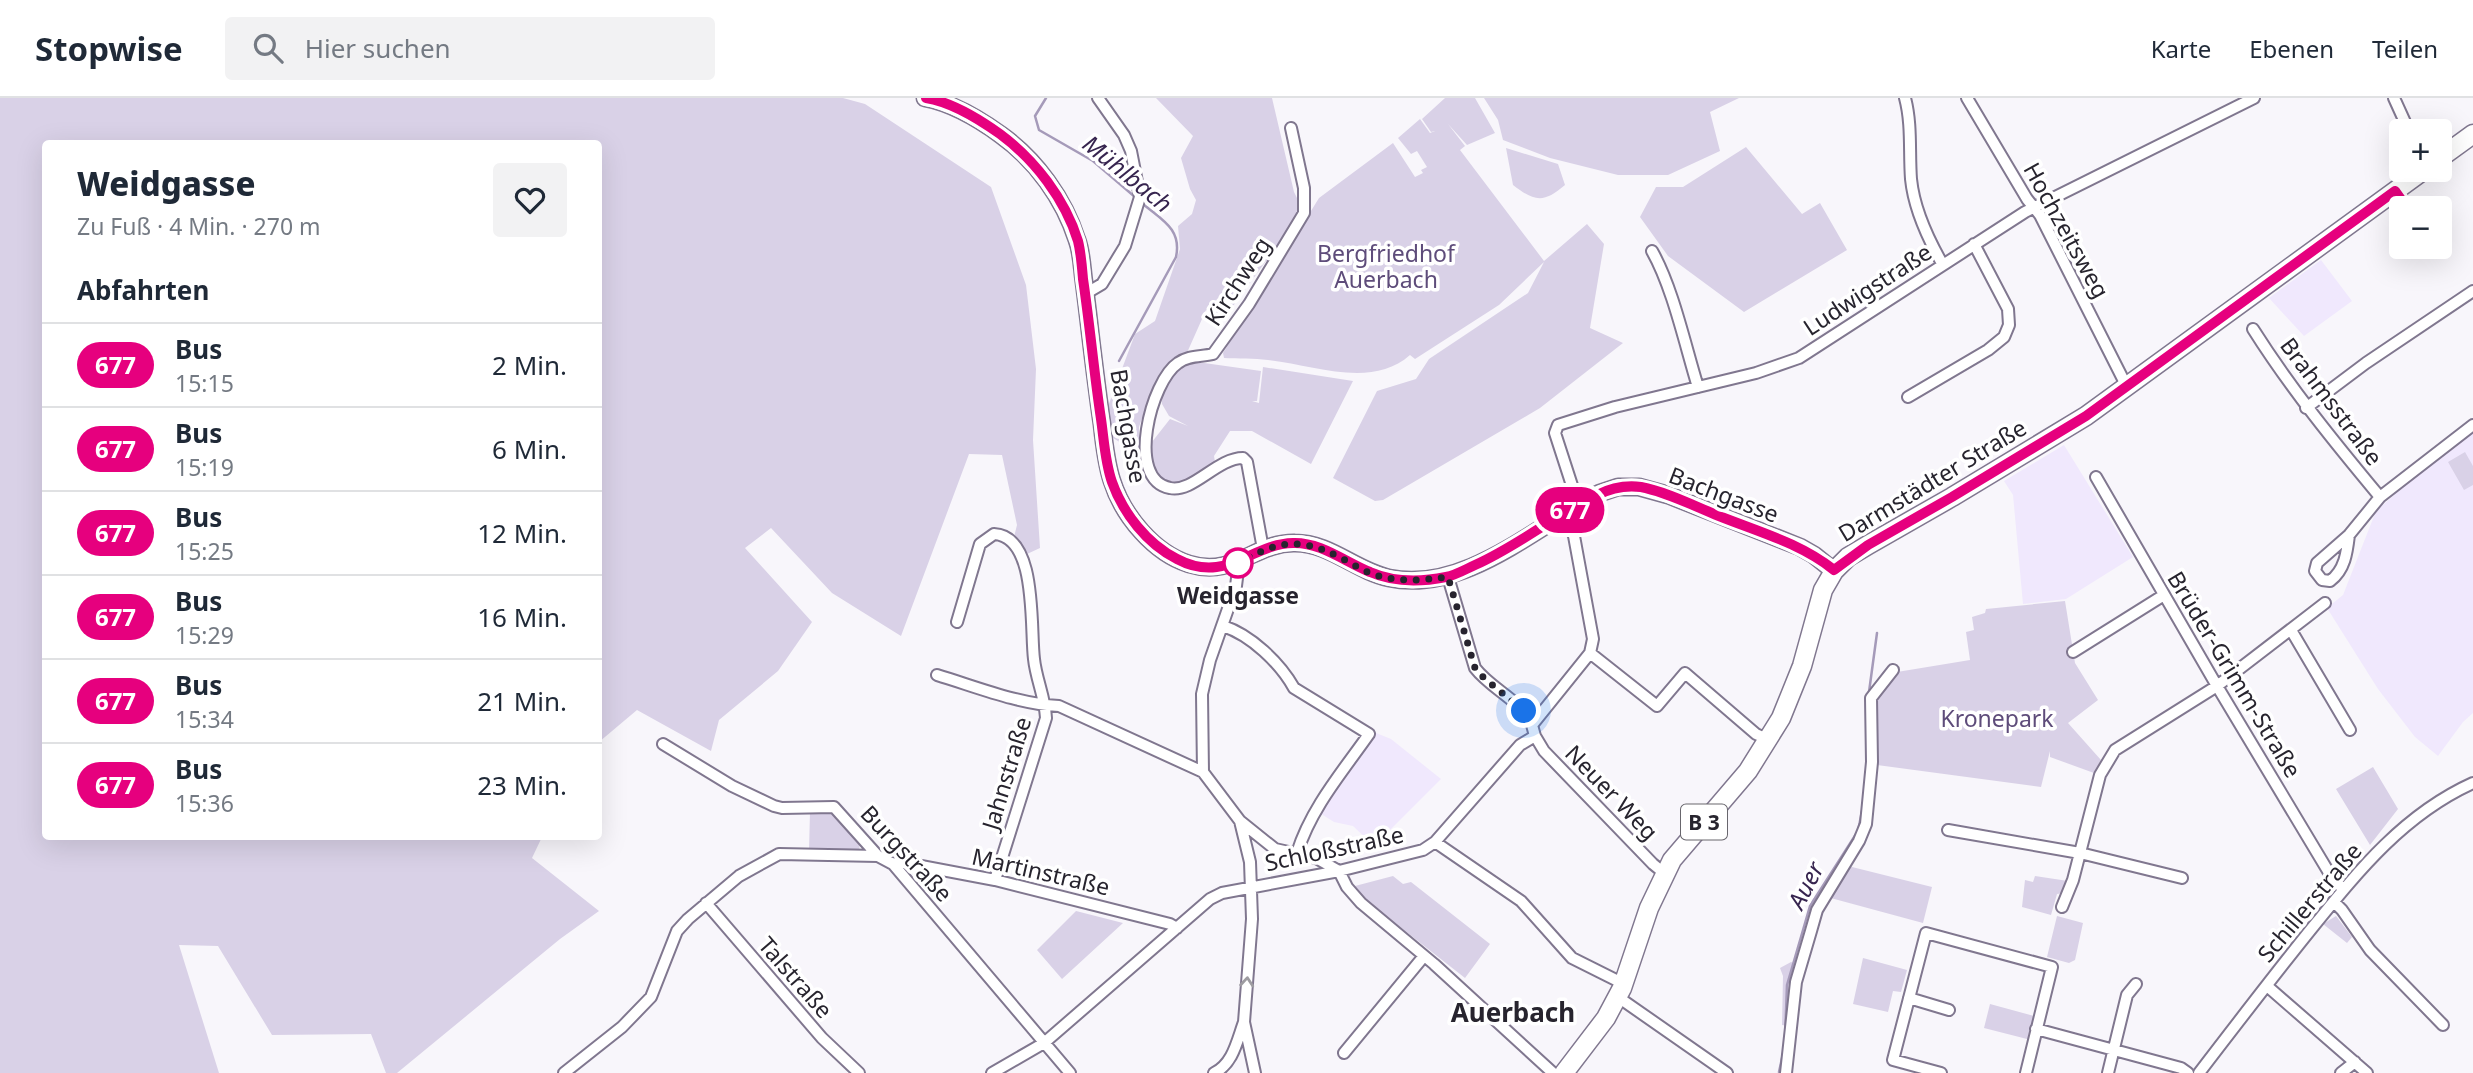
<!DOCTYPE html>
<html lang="de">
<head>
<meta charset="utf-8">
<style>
	body { margin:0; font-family:"Noto Sans",sans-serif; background:#f2f2f3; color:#1f2937; height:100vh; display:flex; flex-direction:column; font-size:26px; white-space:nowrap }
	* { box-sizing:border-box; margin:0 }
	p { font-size:23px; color:#747a83 }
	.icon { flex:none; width:38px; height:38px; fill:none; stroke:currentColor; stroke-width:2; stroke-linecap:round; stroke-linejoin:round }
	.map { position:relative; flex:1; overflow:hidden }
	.sheet { position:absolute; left:42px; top:42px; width:560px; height:700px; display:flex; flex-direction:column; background:#fff; border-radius:7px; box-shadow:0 7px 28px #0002 }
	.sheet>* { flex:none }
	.badge { padding:0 14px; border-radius:23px; font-size:24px; line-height:46px }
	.controls { position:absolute; left:2389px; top:21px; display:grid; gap:14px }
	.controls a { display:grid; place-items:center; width:63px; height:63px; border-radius:7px; background:#fff; box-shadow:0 7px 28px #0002; font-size:35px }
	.you { position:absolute; width:35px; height:35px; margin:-18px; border:5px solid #fff; border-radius:50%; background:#1a73e8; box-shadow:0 0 0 10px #1a73e833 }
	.map>.badge { position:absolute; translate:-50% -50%; box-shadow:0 0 0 4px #fff }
	h2 { padding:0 35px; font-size:26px; line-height:63px }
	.round { display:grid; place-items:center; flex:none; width:74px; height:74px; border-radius:7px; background:#f2f2f3 }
	.head { display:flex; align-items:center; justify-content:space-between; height:119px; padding:0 35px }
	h1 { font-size:33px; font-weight:800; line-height:52px }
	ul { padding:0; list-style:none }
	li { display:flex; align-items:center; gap:21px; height:84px; padding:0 35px; border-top:2px solid #e0e1e3 }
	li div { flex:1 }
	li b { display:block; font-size:26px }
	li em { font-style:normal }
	li .badge { min-width:77px; font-weight:700; text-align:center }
	header { display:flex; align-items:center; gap:42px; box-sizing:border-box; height:98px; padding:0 35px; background:#fff; border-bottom:2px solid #e0e1e3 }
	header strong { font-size:33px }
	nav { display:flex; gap:38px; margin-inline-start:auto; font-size:24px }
	.search { width:490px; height:63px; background:#f2f2f3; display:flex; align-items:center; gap:18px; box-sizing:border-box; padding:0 24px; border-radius:7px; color:#747a83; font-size:26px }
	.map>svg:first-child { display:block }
</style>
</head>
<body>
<header>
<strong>Stopwise</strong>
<div class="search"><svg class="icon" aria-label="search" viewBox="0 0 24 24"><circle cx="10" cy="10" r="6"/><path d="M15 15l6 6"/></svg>Hier suchen</div>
<nav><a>Karte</a><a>Ebenen</a><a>Teilen</a></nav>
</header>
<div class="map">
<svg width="2473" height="975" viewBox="0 0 2473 975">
	<rect width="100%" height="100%" fill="#f8f6fb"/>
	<path fill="#f0e8fd" d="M 2321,162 L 2352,203 L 2304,238 L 2269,200 Z
		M 2473,334 L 2473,615 L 2463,624 L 2438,658 L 2415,639 L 2378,591 L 2327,510 L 2343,497 L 2376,413 L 2436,360 Z
		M 2064,347 L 2133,459 L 2066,501 L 2023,506 L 2013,397 L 2004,383 Z
		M 1376,635 L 1391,641 L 1441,681 L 1374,748 L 1353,728 L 1334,724 L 1318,714 Z"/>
	<path fill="#d9d1e7" d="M 0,0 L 843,0 L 865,6 L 991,89 L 1026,187 L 1036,271 L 1033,342 L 1040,450 L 1027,456 L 1014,439 L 1017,427 L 1002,357 L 969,356 L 901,538 L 832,495 L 771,430 L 745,450 L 812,524 L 778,573 L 719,622 L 711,653 L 637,612 L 599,644 L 598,46 L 46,46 L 46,738 L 542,739 L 532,760 L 599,813 L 560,841 L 397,975 L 386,975 L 371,936 L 272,937 L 218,848 L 179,847 L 219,975 L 0,975 Z
		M 1156,0 L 1272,0 L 1294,94 L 1302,110 L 1269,164 L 1266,163 L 1225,219 L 1206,212 L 1186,257 L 1162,278 L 1151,294 L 1139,329 L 1140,364 L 1129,350 L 1110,338 L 1104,319 L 1135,236 L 1155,223 L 1180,151 L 1178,128 L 1192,116 L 1196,102 L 1190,91 L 1181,60 L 1193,38 Z
		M 1445,0 L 1475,0 L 1495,35 L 1467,47 L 1448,26 L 1465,48 L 1460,52 L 1544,163 L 1587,126 L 1604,146 L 1590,230 L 1623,245 L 1540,310 L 1383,402 L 1375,403 L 1333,380 L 1377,293 L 1416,281 L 1429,261 L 1528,195 L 1544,164 L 1499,207 L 1415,261 L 1410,257 C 1372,291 1314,267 1268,262 C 1254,260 1239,261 1224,260 L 1223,255 L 1319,100 L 1393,45 L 1415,79 L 1423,75 L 1421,72 L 1427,69 L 1417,53 L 1411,56 L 1398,40 L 1420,21 L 1430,35 L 1435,33 L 1431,34 L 1422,21 Z
		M 1484,0 L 1739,0 L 1710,14 L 1720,53 L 1668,77 L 1618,77 L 1550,60 L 1503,42 L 1498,22 Z
		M 1746,49 L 1802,116 L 1820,105 L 1847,152 L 1744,214 L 1668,158 L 1640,119 L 1656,89 L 1683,89 Z
		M 1506,50 L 1558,66 L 1565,87 C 1544,105 1535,104 1513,87 Z
		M 1190,263 L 1261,273 L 1257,303 L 1252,303 L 1259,305 L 1263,269 L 1353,283 L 1311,366 L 1252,333 L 1230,333 L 1214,358 L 1215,364 C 1200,374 1170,401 1156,376 C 1151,369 1150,357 1148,349 L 1170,321 L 1188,328 L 1169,318 L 1162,306 L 1160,292 L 1168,278 Z
		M 2465,354 L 2473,368 L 2473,387 L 2464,392 L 2448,364 Z
		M 2065,503 L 2075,565 L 2098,602 L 2068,625 L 2101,662 L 2094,675 L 2050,659 L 2050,653 L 2041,689 L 1877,667 L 1873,603 L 1897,574 L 1970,562 L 1966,534 L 1974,532 L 1972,519 L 1985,515 L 1986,511 Z
		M 2373,669 L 2398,711 L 2370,747 L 2336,691 Z
		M 810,714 L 833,714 L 860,744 L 859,754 L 809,753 Z
		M 1848,768 L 1932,789 L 1923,825 L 1827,799 Z
		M 1393,778 L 1403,786 L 1411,784 L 1490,846 L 1465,880 L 1367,803 L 1355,788 Z
		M 2035,778 L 2068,783 L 2064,795 L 2057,796 L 2051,817 L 2022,809 L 2025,782 L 2033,784 Z
		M 1076,813 L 1123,825 L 1062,881 L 1037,852 Z
		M 2057,818 L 2083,825 L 2075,862 L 2069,865 L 2047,859 Z
		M 2336,818 L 2352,839 L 2347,845 L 2323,826 Z
		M 1863,860 L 1907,872 L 1901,894 L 1893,893 L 1888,914 L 1853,906 Z
		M 1791,864 L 1796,866 L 1790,887 L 1788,928 L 1782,927 L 1783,878 L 1780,870 Z
		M 1990,906 L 2038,919 L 2031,942 L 1984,930 Z"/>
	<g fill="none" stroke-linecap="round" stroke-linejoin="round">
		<path stroke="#a59ab9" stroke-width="2.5" d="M 1046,0 L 1035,18 L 1039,32 L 1093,63 L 1135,99
			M 1119,263 L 1176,159 C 1182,131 1162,122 1143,106
			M 1869,594 L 1877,535
			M 1785,941 L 1787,887 L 1810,808 L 1858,733 L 1862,713
			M 1779,974 L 1784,951"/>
		<g stroke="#80778f" stroke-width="14">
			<path id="minor" d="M 1905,0 C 1912,26 1909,54 1911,81 C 1914,111 1928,141 1943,167
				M 1967,0 L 2027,101 L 2040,117 L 2126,287
				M 2394,0 L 2409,33
				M 1652,153 C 1673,190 1685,247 1698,289
				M 1085,196 L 1102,186 L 1125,148 L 1140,99 L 1131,53 L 1124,37 L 1098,0
				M 2253,231 C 2291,291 2335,345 2380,399
				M 1908,299 L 1988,252 L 2004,239 L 2009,227 L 2008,211 L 1974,146
				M 2306,310 L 2366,265 L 2473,193
				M 2096,379 L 2217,588 L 2334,783 L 2344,791
				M 1578,406 L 1555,335 L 1558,327 L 1615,309 L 1756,275 L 1799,260 L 2025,114 L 2254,0
				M 2349,437 C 2347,454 2345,472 2330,483 L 2322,482 L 2315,473 L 2317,465 L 2349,437 L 2380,399 L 2473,327
				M 1263,451 L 1247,364 L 1243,360 C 1217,360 1193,395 1170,390 C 1125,382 1151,283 1178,265 C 1189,257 1201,259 1213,256 L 1249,206 L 1304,115 L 1304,90 L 1291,30
				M 1239,464 L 1236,488 L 1210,562 L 1202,596 L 1203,674 L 1240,723 L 1250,764 L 1252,821 L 1244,924 L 1255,975
				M 1448,479 L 1475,570 C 1492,592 1520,601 1532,627
				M 957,524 L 980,446 L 994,436 C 1038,438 1030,530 1034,561 C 1036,581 1045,599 1046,620 L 995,782
				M 1223,528 C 1251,537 1280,565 1294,590 L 1369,636 C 1343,673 1311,710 1297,755
				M 2291,532 L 2350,632
				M 2073,554 L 2164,497
				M 1590,555 L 1657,608 L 1685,575 L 1756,636 L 1769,642
				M 937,577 C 977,589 1018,606 1059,608 L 1203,674
				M 1535,638 L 1544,653 L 1653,766 L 1664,775
				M 663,646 L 732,688 L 774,708 L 782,710 L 834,709 L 878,758 L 893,766 L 1070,975
				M 1240,723 L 1275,751 L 1316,760 L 1339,773 L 1347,789 L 1361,805 L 1434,866 L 1553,975
				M 1948,732 L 2080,755 L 2182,780
				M 1435,744 L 1521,803 L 1572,860 L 1624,886
				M 893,766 L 900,764 L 995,782 L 1170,826 L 1177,830
				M 2334,804 L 2342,812 L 2370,852 L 2443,927
				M 706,805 L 822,940 L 859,975
				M 2062,809 L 2073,782 L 2100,677 L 2115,652 L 2217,588 L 2325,505
				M 2267,888 L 2367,975
				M 1618,899 L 1727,975
				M 1909,900 L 1949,912
				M 2036,931 L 2181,970 L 2188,975
				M 1344,955 L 1424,858
				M 564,975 L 622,929 L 651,899 L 677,833 L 688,821 L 739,778 L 779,756 L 878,758
				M 992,975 L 1044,945 L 1210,801 L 1222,795 L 1339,773 L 1423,752 L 1435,744 L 1520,647 L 1535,638 L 1532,627 L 1590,555 L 1593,541 L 1574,438 L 1564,415
				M 1214,975 C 1233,966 1237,943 1244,924
				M 1786,975 L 1796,884 L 1811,833 L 1817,812 L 1859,743 L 1866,726 L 1872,664 L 1871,600 L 1893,572
				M 1941,975 L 1893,962 L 1926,835 L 2052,869 L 2026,975
				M 2108,975 L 2127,897 L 2136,886
				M 2199,975 C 2235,928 2271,881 2308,835 C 2356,776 2402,717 2473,685
				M 2341,975 L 2355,964"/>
		</g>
		<g stroke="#80778f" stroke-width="19">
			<path id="secondary" d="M 925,0 C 952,5 979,21 1001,37 C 1036,62 1064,101 1077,142 C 1082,155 1082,171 1084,184 C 1090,231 1095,279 1102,326 C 1104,345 1106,365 1112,383 C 1123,418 1154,455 1189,466 C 1234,480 1255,444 1295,445 C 1330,445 1356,473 1389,480 C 1464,496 1536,428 1600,395 L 1618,389 L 1639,389 L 1668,397 L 1800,449 L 1814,457 L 1834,473"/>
		</g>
		<g stroke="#80778f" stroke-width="21">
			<path id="primary" d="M 2440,60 L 2473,36
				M 1564,975 L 1606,920 L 1622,890 L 1649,810 L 1672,762 L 1748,673 L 1781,620 L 1802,568 L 1823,492 L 1834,473 L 1848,459 L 1868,447 L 1952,399 L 2086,318 L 2424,72"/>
		</g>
		<use href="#minor" stroke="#fff" stroke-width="10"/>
		<use href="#secondary" stroke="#fff" stroke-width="16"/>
		<use href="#primary" stroke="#fff" stroke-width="18"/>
	</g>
	<defs><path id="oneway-chevron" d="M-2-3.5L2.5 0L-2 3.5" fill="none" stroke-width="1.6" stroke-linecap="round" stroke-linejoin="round" transform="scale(1.75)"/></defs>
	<use stroke="#9e9ca1" href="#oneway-chevron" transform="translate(1247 884) rotate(-85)"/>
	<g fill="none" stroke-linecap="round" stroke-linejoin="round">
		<g stroke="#fff" stroke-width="16">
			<path id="line" d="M 926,0 C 952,4 979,21 1000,36 C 1035,62 1065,101 1078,143 C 1081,155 1082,169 1083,181 C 1090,228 1094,275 1101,321 C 1104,342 1105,364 1112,384 C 1123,415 1147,446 1177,461 C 1226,487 1250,446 1293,445 C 1321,444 1345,464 1370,474 C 1393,484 1421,484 1446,479 C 1456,477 1466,471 1475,467 C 1518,448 1555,417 1597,397 C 1611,390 1626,387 1641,389 C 1667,394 1694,408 1719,418 C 1759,434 1800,445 1834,472 L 1868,447 L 1952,399 L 2086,318 L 2395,93 L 2407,110"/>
		</g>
		<use href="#line" stroke="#e6007e" stroke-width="10"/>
		<path stroke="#27242e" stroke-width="7" stroke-dasharray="0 12.6" d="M 1238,465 C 1276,444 1299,438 1339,459 C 1350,464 1361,472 1373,476 C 1398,485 1422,482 1448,479 L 1475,570 L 1484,580 L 1524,613"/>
	</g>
	<circle fill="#fff" stroke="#e6007e" stroke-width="3.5" cx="1238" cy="465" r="14"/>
	<g text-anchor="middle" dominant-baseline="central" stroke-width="7" stroke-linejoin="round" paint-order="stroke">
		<rect fill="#fff" stroke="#68666d" stroke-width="2" x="1681" y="706.5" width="46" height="35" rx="5"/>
		<g font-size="21" font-weight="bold" fill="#27242e">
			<text x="1704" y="724">B 3</text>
		</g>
		<g font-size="23" fill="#27242e" stroke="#fff">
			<text transform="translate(2067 132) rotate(61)">Hochzeitsweg</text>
			<text transform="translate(1237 183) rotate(-57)">Kirchweg</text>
			<text transform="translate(1867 191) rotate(-33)">Ludwigstraße</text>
			<text transform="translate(2332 303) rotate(53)">Brahmsstraße</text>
			<text transform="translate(1129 328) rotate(80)">Bachgasse</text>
			<text transform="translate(1932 382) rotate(-31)">Darmstädter Straße</text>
			<text transform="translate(1724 396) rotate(21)">Bachgasse</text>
			<text transform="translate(2235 576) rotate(59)">Brüder-Grimm-Straße</text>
			<text transform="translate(1006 675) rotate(-73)">Jahnstraße</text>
			<text transform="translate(1612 694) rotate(46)">Neuer Weg</text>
			<text transform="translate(1334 750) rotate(-12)">Schloßstraße</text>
			<text transform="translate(907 755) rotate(47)">Burgstraße</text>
			<text transform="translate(1041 773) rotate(13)">Martinstraße</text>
			<text transform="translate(2309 804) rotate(-50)">Schillerstraße</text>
			<text transform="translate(796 879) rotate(49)">Talstraße</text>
		</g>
		<g font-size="23" fill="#5e4c7a" stroke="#fff">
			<text x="1386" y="155">Bergfriedhof<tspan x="1386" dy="26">Auerbach</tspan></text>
			<text x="1997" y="620">Kronepark</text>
		</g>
		<g font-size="23" font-weight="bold" fill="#27242e" stroke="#fff">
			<text x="1238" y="497">Weidgasse</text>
		</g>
		<g font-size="24" font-style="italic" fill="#37254f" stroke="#fff">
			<text transform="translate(1128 75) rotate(39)">Mühlbach</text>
			<text transform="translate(1805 787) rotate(-63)">Auer</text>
		</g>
		<g font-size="26" font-weight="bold" fill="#27242e" stroke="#fff">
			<text x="1513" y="914">Auerbach</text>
		</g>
	</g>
</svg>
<div class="controls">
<a>+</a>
<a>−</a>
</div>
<div class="you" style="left:1524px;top:613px"></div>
<b class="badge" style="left:1570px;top:412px;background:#e6007e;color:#fff">677</b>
<section class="sheet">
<div class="head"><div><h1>Weidgasse</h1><p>Zu Fuß · 4 Min. · 270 m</p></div><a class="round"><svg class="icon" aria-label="heart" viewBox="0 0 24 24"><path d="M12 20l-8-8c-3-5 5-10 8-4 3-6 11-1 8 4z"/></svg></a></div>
<h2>Abfahrten</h2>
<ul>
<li><span class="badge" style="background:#e6007e;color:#fff">677</span><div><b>Bus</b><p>15:15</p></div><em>2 Min.</em></li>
<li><span class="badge" style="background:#e6007e;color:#fff">677</span><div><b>Bus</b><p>15:19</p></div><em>6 Min.</em></li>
<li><span class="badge" style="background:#e6007e;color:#fff">677</span><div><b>Bus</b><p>15:25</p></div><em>12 Min.</em></li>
<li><span class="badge" style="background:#e6007e;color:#fff">677</span><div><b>Bus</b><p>15:29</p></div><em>16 Min.</em></li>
<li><span class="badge" style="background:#e6007e;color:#fff">677</span><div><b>Bus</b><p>15:34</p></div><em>21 Min.</em></li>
<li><span class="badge" style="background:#e6007e;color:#fff">677</span><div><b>Bus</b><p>15:36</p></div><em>23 Min.</em></li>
</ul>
</section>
</div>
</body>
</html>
